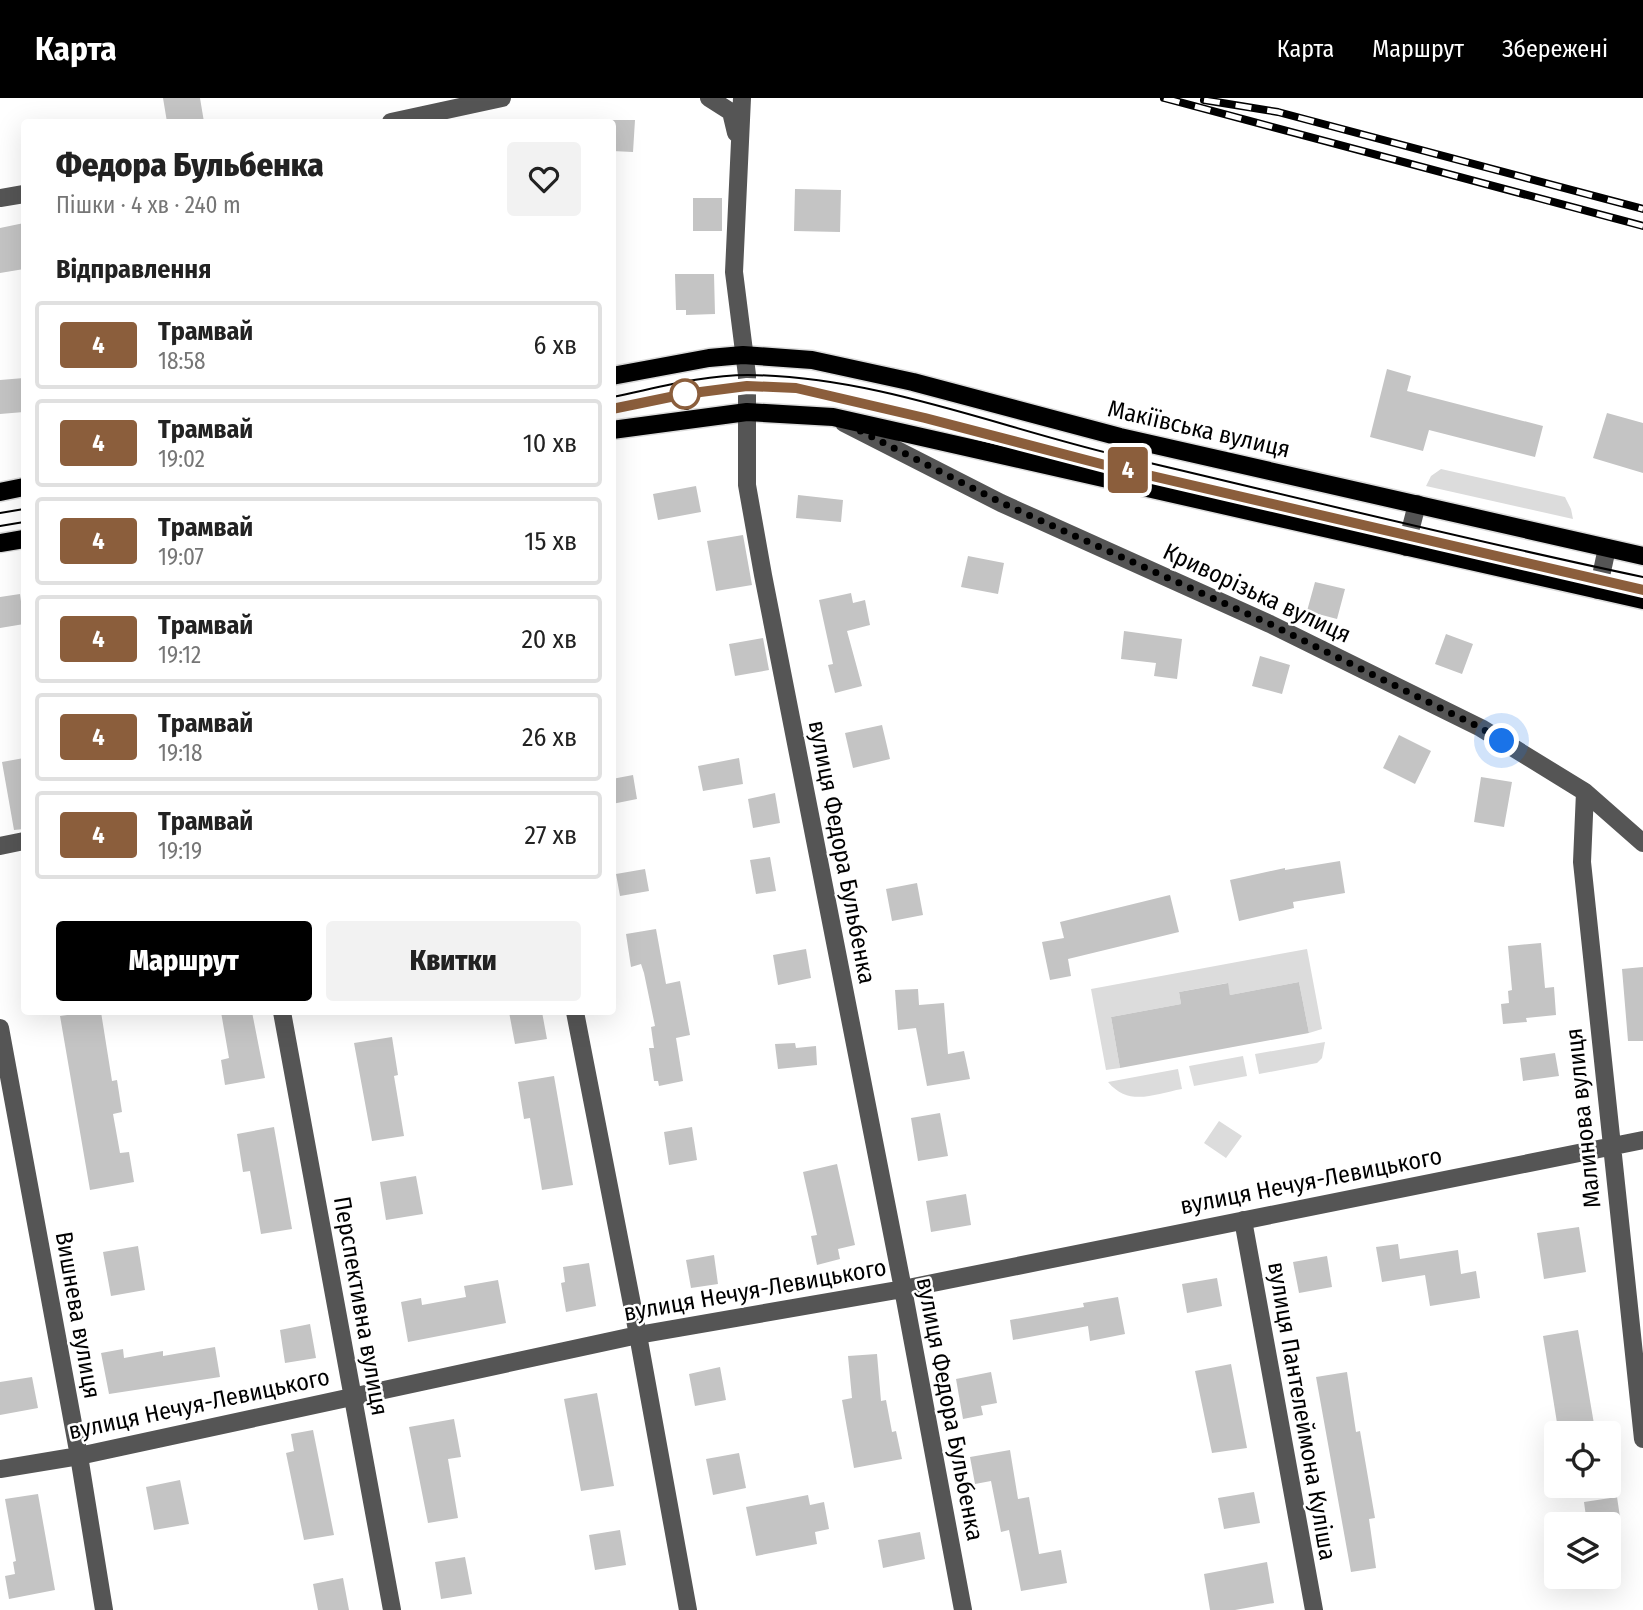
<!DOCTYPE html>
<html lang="uk">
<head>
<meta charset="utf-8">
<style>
	body { margin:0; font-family:"Fira Sans Condensed",sans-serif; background:#f2f2f2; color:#222; height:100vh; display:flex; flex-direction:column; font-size:26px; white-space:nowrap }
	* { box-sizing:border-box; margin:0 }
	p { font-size:23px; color:#767676 }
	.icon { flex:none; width:38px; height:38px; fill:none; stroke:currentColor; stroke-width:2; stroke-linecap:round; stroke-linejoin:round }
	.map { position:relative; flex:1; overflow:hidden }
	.sheet { position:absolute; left:21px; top:21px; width:595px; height:896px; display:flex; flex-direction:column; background:#fff; border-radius:7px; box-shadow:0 7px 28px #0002 }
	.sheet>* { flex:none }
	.badge { padding:0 14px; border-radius:5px; font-size:24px; line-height:46px }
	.buttons { position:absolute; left:1544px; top:1323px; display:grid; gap:14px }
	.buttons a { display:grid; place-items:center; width:77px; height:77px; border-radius:7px; background:#fff; box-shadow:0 7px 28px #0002; font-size:35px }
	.you { position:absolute; width:35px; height:35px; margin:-18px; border:5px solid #fff; border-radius:50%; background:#1a73e8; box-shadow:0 0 0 10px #1a73e833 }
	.map>.badge { position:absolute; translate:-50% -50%; box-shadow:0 0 0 4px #fff }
	h2 { padding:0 35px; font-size:26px; line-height:63px }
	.round { display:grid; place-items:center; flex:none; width:74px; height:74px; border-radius:7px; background:#f2f2f2 }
	.head { display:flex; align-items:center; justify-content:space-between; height:119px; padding:0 35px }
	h1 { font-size:33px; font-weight:800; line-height:52px }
	.primary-button { display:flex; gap:14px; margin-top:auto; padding:14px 35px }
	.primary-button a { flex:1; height:80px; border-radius:7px; background:#000; color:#fff; font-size:28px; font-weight:800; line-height:80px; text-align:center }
	.primary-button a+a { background:#f2f2f2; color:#222 }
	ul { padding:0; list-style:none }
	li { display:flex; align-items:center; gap:21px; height:88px; margin:0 14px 10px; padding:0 21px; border:4px solid #e0e0e0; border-radius:7px }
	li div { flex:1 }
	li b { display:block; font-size:26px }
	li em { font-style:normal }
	li .badge { min-width:77px; font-weight:700; text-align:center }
	header { display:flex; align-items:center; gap:42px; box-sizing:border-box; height:98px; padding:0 35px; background:#000; color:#fff }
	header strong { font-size:33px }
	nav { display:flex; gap:38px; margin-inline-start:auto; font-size:24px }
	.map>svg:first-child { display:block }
</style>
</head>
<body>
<header>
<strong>Карта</strong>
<nav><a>Карта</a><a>Маршрут</a><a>Збережені</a></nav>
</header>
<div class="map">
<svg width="1643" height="1512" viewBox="0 0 1643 1512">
	<rect width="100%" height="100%" fill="#fff"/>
	<path fill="#dcdcdc" d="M 1441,371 L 1565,399 L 1571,411 L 1573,421 L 1426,388 L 1431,378 Z
		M 1307,851 L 1322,931 L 1309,935 L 1299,884 L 1230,897 L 1227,885 L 1179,894 L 1181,906 L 1111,919 L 1120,970 L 1106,972 L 1091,891 Z
		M 1325,944 L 1322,960 L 1317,965 L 1259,976 L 1255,956 Z
		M 1243,958 L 1247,978 L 1194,988 L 1189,968 Z
		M 1178,971 L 1182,991 C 1154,996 1129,1009 1108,984 Z
		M 1219,1023 L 1242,1038 L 1226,1060 L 1204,1045 Z"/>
	<path fill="#c4c4c4" d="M 163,0 L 200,0 L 204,24 L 167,24 Z
		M 612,22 L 635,22 L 633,54 L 612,53 Z
		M 795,91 L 841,92 L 840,134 L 794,133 Z
		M 693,100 L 722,100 L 722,133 L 693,133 Z
		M 24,125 L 24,171 L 0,175 L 0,130 Z
		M 675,176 L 714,176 L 715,216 L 686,217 L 686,212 L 676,212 Z
		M 1387,271 L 1411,278 L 1407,293 L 1543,328 L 1535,359 L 1429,332 L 1423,353 L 1370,339 Z
		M 24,280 L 24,314 L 0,316 L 0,282 Z
		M 1607,315 L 1643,325 L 1643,375 L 1593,360 Z
		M 696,388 L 701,414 L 658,422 L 653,396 Z
		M 798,397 L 843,402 L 841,424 L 796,420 Z
		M 743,437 L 752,487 L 716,493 L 707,443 Z
		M 968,458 L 1004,465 L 998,496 L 961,489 Z
		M 1315,484 L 1345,491 L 1337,521 L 1307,513 Z
		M 851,495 L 853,505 L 865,502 L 870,527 L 847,533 L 862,588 L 835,595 L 828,567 L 833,566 L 819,502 Z
		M 20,496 L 24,526 L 0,530 L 0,499 Z
		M 1124,533 L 1182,541 L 1177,581 L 1154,578 L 1156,565 L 1121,561 Z
		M 1446,536 L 1473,546 L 1462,576 L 1435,566 Z
		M 763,540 L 769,572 L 735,578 L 729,546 Z
		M 1260,558 L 1290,567 L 1282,596 L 1252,588 Z
		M 882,627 L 890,661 L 853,670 L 845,635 Z
		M 1399,637 L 1431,653 L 1415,686 L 1383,670 Z
		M 24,660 L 24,731 L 14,732 L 2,664 Z
		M 739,660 L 743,686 L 703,693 L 698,668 Z
		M 633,677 L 637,701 L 612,706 L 612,681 Z
		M 1481,679 L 1512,684 L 1504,729 L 1474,724 Z
		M 775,695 L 780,725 L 753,730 L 748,701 Z
		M 770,759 L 776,793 L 756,796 L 750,762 Z
		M 1340,763 L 1345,795 L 1293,804 L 1294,810 L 1239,823 L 1230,782 L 1285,770 L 1285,772 Z
		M 645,771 L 649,793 L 620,798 L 616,776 Z
		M 917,785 L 923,817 L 892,823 L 886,791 Z
		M 1170,797 L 1179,834 L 1068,861 L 1071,878 L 1050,882 L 1042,844 L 1064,840 L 1060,824 Z
		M 656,831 L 666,886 L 680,883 L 690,937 L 676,940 L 683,983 L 659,988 L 658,983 L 654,983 L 649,950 L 654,950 L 651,929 L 655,928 L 644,875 L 641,866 L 631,869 L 626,836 Z
		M 1541,845 L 1545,890 L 1554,889 L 1556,917 L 1526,920 L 1527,924 L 1503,926 L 1501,906 L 1509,905 L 1508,893 L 1512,892 L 1508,848 Z
		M 806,851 L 811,880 L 778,887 L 773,857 Z
		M 1643,869 L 1643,943 L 1628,943 L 1622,871 Z
		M 1299,884 L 1309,935 L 1120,970 L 1111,919 L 1181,906 L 1179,894 L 1228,885 L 1230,897 Z
		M 918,891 L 919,907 L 944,905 L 948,956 L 964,953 L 970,981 L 927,988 L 916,930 L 898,932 L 895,892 Z
		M 89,914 L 101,914 L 112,983 L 117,982 L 122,1014 L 113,1016 L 120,1055 L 129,1054 L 134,1084 L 90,1092 L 60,918 Z
		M 221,914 L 252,914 L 265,980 L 225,987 L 221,962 L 229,960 Z
		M 509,914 L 542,914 L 547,941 L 515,946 Z
		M 392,939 L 398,977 L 394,978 L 404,1038 L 372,1043 L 354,945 Z
		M 795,945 L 796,950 L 816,948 L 817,967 L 778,971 L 775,946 Z
		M 1555,955 L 1559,978 L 1523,983 L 1520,960 Z
		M 554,978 L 573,1087 L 542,1092 L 530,1020 L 524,1021 L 518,984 Z
		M 940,1015 L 948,1058 L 918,1063 L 911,1020 Z
		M 274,1029 L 292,1131 L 261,1136 L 250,1073 L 243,1074 L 237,1036 Z
		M 692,1029 L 697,1062 L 669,1067 L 664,1034 Z
		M 837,1066 L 855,1147 L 838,1151 L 840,1161 L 817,1167 L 811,1138 L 817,1137 L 803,1074 Z
		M 416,1078 L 423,1116 L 386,1122 L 380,1084 Z
		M 966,1096 L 971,1127 L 931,1134 L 926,1103 Z
		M 1579,1129 L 1586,1174 L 1544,1181 L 1537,1135 Z
		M 1398,1146 L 1400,1161 L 1458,1152 L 1461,1176 L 1476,1173 L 1480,1200 L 1430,1208 L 1425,1177 L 1382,1184 L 1376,1149 Z
		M 138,1148 L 145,1192 L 111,1198 L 103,1154 Z
		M 714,1157 L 718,1186 L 691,1190 L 686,1162 Z
		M 1327,1158 L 1332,1189 L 1299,1195 L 1293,1164 Z
		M 589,1165 L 596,1208 L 566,1214 L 561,1185 L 565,1184 L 563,1169 Z
		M 1217,1180 L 1222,1208 L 1187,1215 L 1182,1186 Z
		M 498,1182 L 506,1225 L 408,1244 L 401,1204 L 421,1200 L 422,1207 L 466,1199 L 464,1188 Z
		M 1118,1199 L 1125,1236 L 1090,1243 L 1088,1228 L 1013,1242 L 1010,1222 L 1084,1209 L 1083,1205 Z
		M 310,1226 L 316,1260 L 285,1265 L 280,1232 Z
		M 1578,1232 L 1594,1326 L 1558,1331 L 1543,1238 Z
		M 215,1249 L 220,1279 L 109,1296 L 101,1255 L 123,1251 L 124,1260 L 163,1253 L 163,1258 Z
		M 877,1256 L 881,1303 L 886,1302 L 892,1334 L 896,1333 L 902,1361 L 854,1370 L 842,1302 L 852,1300 L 848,1258 Z
		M 1231,1266 L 1247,1350 L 1212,1355 L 1195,1273 Z
		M 720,1269 L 726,1302 L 695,1308 L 689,1276 Z
		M 991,1274 L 997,1305 L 981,1308 L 983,1317 L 963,1321 L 956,1281 Z
		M 1347,1274 L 1356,1334 L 1360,1333 L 1375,1420 L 1369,1421 L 1376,1470 L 1351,1474 L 1316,1279 Z
		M 32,1279 L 38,1310 L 0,1317 L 0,1284 Z
		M 597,1295 L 614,1388 L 581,1393 L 564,1301 Z
		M 454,1321 L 461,1359 L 448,1361 L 458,1420 L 428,1425 L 409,1329 Z
		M 313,1332 L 334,1437 L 304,1442 L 286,1355 L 294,1353 L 291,1336 Z
		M 1010,1352 L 1018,1401 L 1029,1399 L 1039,1456 L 1061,1452 L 1067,1485 L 1021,1493 L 1009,1432 L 1001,1434 L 991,1383 L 975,1386 L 970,1359 Z
		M 739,1355 L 746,1390 L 713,1397 L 706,1361 Z
		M 180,1382 L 189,1426 L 154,1432 L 146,1389 Z
		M 1254,1394 L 1260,1425 L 1224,1431 L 1218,1400 Z
		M 38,1396 L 55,1492 L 9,1501 L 5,1478 L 15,1476 L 13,1464 L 16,1463 L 5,1401 Z
		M 808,1397 L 810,1407 L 824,1404 L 829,1431 L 815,1434 L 817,1446 L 756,1458 L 746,1409 Z
		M 1617,1399 L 1621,1426 L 1587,1426 L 1584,1404 Z
		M 620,1432 L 626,1467 L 595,1472 L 589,1437 Z
		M 920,1434 L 925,1461 L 883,1470 L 878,1442 Z
		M 465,1459 L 472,1496 L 441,1501 L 435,1464 Z
		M 1267,1464 L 1274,1505 L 1235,1512 L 1210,1512 L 1204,1476 Z
		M 343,1480 L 349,1512 L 318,1512 L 313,1486 Z"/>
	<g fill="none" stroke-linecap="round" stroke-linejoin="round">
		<g stroke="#dbdbdb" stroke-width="21">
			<path id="major" d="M 612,278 L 709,260 L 743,257 L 812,262 L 913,284 L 1120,339 L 1643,458
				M 612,332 L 747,314 L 833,319 L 1643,502
				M 0,394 L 24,389
				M 0,445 L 24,441"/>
		</g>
		<path stroke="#555" stroke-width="18" d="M 709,0 L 731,14 L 736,35
			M 742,0 L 734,174 L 747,277 L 747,387 L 763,477 L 903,1191 L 963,1512
			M 391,24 L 502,0
			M 0,100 L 24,96
			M 844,325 L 1001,405 L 1270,526 L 1481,630 L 1585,694 L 1643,745
			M 1406,449 L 1417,406
			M 1598,492 L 1607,450
			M 1585,694 L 1582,764 L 1643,1341
			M 0,748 L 24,743
			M 282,914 L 392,1512
			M 575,914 L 638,1237 L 688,1512
			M 0,930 L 79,1358 L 104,1512
			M 1243,1122 L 1314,1512
			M 0,1371 L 79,1358 L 638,1237 L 903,1191 L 1643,1042"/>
		<use href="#major" stroke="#000" stroke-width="18"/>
		<path stroke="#000" stroke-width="2" d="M 612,299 C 657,290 703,277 748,277 C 874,278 995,328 1116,357 C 1291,398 1467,442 1643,479
			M 612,311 L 685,296 L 747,288 L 796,290 L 925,320 L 1109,368 L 1643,492
			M 0,415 L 24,411
			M 0,428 L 24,424"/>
		<g stroke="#000" stroke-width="8">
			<path id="rail" d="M 1164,0 L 1643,128
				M 1204,2 L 1278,14 L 1643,111"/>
		</g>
		<use href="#rail" stroke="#fff" stroke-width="5" stroke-dasharray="16" stroke-linecap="butt"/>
	</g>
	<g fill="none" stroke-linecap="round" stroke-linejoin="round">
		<g stroke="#fff" stroke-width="16">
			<path id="line" d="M 612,311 L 685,296 L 747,288 L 796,290 L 925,320 L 1109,368 L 1643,492"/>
		</g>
		<use href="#line" stroke="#8b5e3c" stroke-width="10"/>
		<path stroke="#000" stroke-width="7" stroke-dasharray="0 12.6" d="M 685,296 L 688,321 L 747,314 L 833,319 L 1002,405 L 1270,526 L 1481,630 L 1502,643"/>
	</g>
	<circle fill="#fff" stroke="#8b5e3c" stroke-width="3.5" cx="685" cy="296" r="14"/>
	<g text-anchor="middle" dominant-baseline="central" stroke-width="5" stroke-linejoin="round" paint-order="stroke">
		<g font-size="24" fill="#000" stroke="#fff">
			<text transform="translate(1199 331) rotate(13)">Макіївська вулиця</text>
			<text transform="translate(1257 495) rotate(25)">Криворізька вулиця</text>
			<text transform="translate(842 754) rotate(79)">вулиця Федора Бульбенка</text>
			<text transform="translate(1583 1020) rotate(-96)">Малинова вулиця</text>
			<text transform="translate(1311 1083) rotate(-11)">вулиця Нечуя-Левицького</text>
			<text transform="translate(755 1192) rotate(-10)">вулиця Нечуя-Левицького</text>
			<text transform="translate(361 1208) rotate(80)">Перспективна вулиця</text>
			<text transform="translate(78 1217) rotate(80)">Вишнева вулиця</text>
			<text transform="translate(199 1306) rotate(-12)">вулиця Нечуя-Левицького</text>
			<text transform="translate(950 1311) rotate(79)">вулиця Федора Бульбенка</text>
			<text transform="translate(1302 1313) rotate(80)">вулиця Пантелеймона Куліша</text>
		</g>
	</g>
</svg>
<div class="buttons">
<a><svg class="icon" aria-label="locate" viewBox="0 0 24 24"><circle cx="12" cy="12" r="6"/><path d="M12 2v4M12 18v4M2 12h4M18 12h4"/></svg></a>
<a><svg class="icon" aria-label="layers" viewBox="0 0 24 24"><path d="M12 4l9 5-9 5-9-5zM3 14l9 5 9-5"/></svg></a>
</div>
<div class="you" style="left:1502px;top:643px"></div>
<b class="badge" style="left:1128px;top:372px;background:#8b5e3c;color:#fff">4</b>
<section class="sheet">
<div class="head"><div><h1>Федора Бульбенка</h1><p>Пішки · 4 хв · 240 m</p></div><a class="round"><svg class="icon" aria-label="heart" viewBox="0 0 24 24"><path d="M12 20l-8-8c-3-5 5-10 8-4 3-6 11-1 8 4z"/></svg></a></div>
<h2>Відправлення</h2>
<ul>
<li><span class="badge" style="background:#8b5e3c;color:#fff">4</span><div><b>Трамвай</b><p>18:58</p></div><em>6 хв</em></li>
<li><span class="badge" style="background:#8b5e3c;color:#fff">4</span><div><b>Трамвай</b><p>19:02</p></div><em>10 хв</em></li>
<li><span class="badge" style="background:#8b5e3c;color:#fff">4</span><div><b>Трамвай</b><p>19:07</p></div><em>15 хв</em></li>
<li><span class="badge" style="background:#8b5e3c;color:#fff">4</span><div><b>Трамвай</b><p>19:12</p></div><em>20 хв</em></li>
<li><span class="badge" style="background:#8b5e3c;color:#fff">4</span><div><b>Трамвай</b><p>19:18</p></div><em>26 хв</em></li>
<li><span class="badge" style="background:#8b5e3c;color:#fff">4</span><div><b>Трамвай</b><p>19:19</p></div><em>27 хв</em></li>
</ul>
<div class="primary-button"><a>Маршрут</a><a>Квитки</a></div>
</section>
</div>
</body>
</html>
